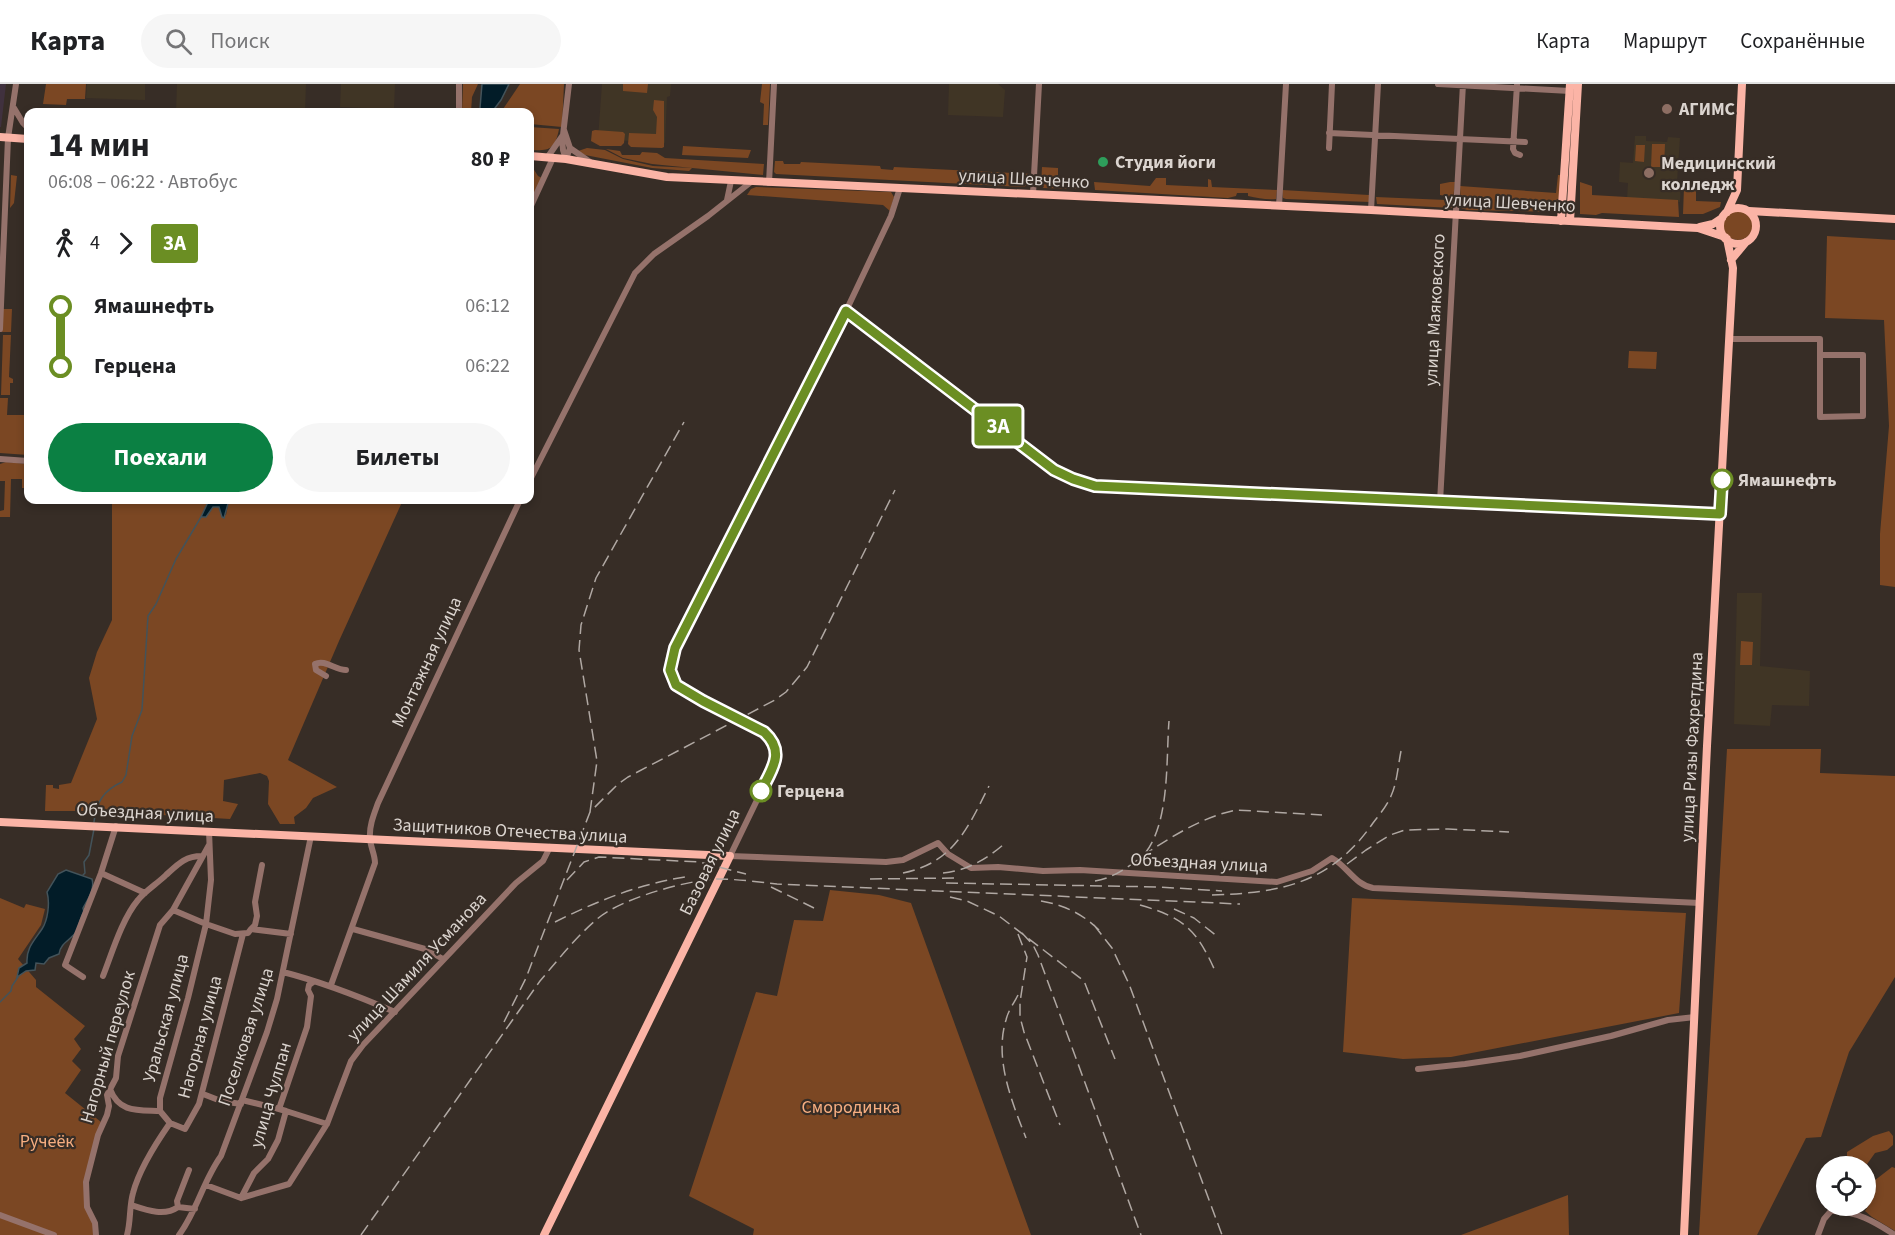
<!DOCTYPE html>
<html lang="ru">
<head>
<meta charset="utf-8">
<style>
	body { margin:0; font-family:"Source Sans 3",sans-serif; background:#f6f6f6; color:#202124; height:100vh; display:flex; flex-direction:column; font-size:22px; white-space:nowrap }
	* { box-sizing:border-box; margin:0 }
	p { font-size:20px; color:#757577 }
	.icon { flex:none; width:33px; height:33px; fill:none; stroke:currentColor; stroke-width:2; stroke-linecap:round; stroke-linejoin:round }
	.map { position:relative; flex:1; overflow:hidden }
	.drawer { position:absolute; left:24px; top:24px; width:510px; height:396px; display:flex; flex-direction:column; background:#fff; border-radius:12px; box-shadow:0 3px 9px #0003 }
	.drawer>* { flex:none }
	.badge { padding:0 12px; border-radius:4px; font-size:21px; line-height:39px }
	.tools { position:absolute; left:1816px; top:1072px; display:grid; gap:12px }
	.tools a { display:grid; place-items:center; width:60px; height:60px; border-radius:50%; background:#fff; box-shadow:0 3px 9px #0003; font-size:30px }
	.map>.badge { position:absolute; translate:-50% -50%; box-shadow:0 0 0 3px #fff }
	.legs { display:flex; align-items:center; gap:9px; height:66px; padding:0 24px; font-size:20px }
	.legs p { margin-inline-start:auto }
	.head { display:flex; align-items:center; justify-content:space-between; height:102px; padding:0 24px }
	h1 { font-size:33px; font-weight:700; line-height:45px }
	.action { display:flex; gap:12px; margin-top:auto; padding:12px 24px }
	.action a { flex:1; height:69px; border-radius:36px; background:#0b8043; color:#fff; font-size:24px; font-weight:700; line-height:69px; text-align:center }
	.action a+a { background:#f6f6f6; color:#202124 }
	ul { padding:0 24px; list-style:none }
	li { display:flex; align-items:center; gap:21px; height:60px; font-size:22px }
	li i { display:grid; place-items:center; width:9px; height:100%; margin:0 8px; background:currentColor }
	li i::after { content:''; width:15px; height:15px; margin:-8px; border:4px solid; border-radius:50%; background:#fff }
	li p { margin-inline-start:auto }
	li:first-child i { background:linear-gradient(#0000 50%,currentColor 0) }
	li:last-child i { background:linear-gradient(currentColor 50%,#0000 0) }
	header { display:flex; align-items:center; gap:36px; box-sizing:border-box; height:84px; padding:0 30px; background:#fff; border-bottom:2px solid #e0e0e0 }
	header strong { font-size:28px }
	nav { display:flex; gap:33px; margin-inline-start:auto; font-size:21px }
	.search { width:420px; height:54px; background:#f6f6f6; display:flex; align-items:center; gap:15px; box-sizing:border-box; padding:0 21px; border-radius:33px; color:#757577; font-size:22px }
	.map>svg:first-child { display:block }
</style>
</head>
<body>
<header>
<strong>Карта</strong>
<div class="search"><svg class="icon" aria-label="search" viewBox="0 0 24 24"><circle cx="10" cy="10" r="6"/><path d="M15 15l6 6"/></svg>Поиск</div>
<nav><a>Карта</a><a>Маршрут</a><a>Сохранённые</a></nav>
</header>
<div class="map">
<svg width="1895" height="1151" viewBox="0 0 1895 1151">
	<rect width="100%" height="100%" fill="#372d26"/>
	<path fill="#403525" d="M 87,0 L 145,0 L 145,16 L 86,14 Z
		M 177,0 L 306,0 L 305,28 L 176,28 Z
		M 341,0 L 395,0 L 394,25 L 340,23 Z
		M 602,0 L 671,0 L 670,12 L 667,13 L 665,59 L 598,55 Z
		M 949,0 L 998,0 L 1005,6 L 1003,33 L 948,31 Z
		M 1635,52 L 1646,52 L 1646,57 L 1667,58 L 1668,53 L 1680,54 L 1677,98 L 1681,99 L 1680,118 L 1627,115 L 1628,99 L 1619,98 L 1620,78 L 1633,79 Z
		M 1737,509 L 1762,509 L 1760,582 L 1810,587 L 1809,622 L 1772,621 L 1770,642 L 1734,640 Z"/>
	<path fill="#40313e" d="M 0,0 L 6,0 L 1,43 L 0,43 Z"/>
	<path fill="#7b4723" d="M 46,0 L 86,0 L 85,15 L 67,15 L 66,21 L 43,20 Z
		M 463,0 L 478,0 L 472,13 L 471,28 L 462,28 Z
		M 520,0 L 564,0 L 562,43 L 530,40 L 530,28 L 501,28 Z
		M 623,0 L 648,0 L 647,9 L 623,7 Z
		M 762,0 L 770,0 L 768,41 L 763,41 L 764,20 L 760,18 Z
		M 654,16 L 664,17 L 664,63 L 662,64 L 631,63 L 628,60 L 629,49 L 656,50 L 657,33 L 653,26 Z
		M 530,43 L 559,45 C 555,66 549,67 530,66 Z
		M 595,46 L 623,48 L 625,50 L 624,59 L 621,62 L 600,62 L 591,57 L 592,47 Z
		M 1652,60 L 1665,60 L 1664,83 L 1651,83 Z
		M 1636,61 L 1645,61 L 1644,78 L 1635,77 Z
		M 683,62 L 751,66 L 748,74 L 682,71 Z
		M 587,64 L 605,66 L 623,75 L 653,82 L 692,84 L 689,87 L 652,84 L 585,71 L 578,67 Z
		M 606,65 L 620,67 L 622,71 L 640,71 L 642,68 L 657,69 L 665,74 L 764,80 L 763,91 L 652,80 L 623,74 Z
		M 775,77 L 783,77 L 784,80 L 800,80 L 801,78 L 880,82 L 881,85 L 893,86 L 894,83 L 1032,90 L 1031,100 L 1023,103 L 776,90 L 774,88 Z
		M 531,81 L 538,92 L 542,94 L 530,122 L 530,82 Z
		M 1042,83 L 1058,84 L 1058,99 L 1087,100 L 1086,105 L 1043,104 L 1044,102 L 1041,102 Z
		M 11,91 L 17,92 L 14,119 L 10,124 Z
		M 1558,91 L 1562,91 L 1560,115 L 1556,115 L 1560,118 L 1558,128 L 1467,126 L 1461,124 L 1460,102 L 1556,109 Z
		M 1156,94 L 1166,94 L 1166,101 L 1208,103 L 1208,95 L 1211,96 L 1212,103 L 1277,106 L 1276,115 C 1266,116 1258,114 1248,112 L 1248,109 L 1237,109 L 1236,112 L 1228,114 L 1095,106 L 1094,98 L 1150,102 Z
		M 1450,98 L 1455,98 L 1452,124 L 1377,120 L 1376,113 L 1446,116 L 1446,112 L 1440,111 L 1440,100 Z
		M 1580,98 L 1592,102 L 1592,111 L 1678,116 L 1679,133 L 1602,129 L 1596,131 L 1580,130 Z
		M 756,103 L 891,108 L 894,113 L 890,127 L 883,121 L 747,111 L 751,105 Z
		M 1684,103 L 1696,103 L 1696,117 L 1721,118 L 1720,123 L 1703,130 L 1683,130 Z
		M 1282,106 L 1369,111 L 1370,118 L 1286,115 L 1283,114 Z
		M1723 141a15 15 0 1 1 30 0a15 15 0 1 1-30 0Z
		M 1827,152 L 1895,156 L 1895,503 L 1880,501 L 1880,450 L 1889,342 L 1884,236 L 1825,234 Z
		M 3,225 L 12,225 L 11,248 L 2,248 Z
		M 3,251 L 11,251 L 9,293 L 13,295 L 13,299 L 10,299 L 10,311 L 1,311 Z
		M 1629,267 L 1657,268 L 1656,285 L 1628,284 Z
		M 0,314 L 8,314 L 7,331 L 28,331 L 28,371 L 0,369 Z
		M 6,378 L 28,380 L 28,404 L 22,404 L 22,395 L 11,395 L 10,433 L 0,433 L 0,427 L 4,426 L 5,397 L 0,397 L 0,380 Z
		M 112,416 L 209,416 L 206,433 L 213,423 L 219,423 L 222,432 L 226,431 L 229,416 L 403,416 L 339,557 L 288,676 L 337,703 L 313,714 L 306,724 L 294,733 L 295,740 L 280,740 L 268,720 L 269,697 L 267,692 L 260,689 L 224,696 L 223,717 L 238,720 L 230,735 L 93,727 L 45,727 L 46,701 L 53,701 L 53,704 L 59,705 L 59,701 L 71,699 L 97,635 L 89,594 L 97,568 L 112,536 Z
		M 1741,557 L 1753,558 L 1752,581 L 1740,581 Z
		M 1727,665 L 1821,665 L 1820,689 L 1895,692 L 1895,893 L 1849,968 L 1821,1053 L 1806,1054 L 1757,1151 L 1699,1151 Z
		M 830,806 L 879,811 L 911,819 L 1031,1151 L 753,1151 L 754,1145 L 689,1112 L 756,908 L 777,912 L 794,836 L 823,837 Z
		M 0,814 L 24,824 L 26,820 L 45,825 L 41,841 L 18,875 L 36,896 L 36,903 L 85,942 L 74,955 L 81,965 L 72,977 L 81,986 L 65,1009 L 101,1038 C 94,1065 84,1091 86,1119 C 87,1130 95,1139 95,1151 L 0,1151 Z
		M 1352,814 L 1686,829 L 1679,929 L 1451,973 L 1403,975 L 1343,968 Z
		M 1889,1047 L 1893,1052 L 1893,1061 L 1887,1066 L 1875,1069 L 1865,1083 L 1852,1083 L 1847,1076 L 1847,1068 L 1873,1052 Z
		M 1892,1083 L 1895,1084 L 1895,1147 L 1872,1133 L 1865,1127 L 1869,1121 C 1868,1113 1871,1108 1870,1100 Z
		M 1568,1111 L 1569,1151 L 1461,1151 Z"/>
	<path fill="#021c28" stroke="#43535a" stroke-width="1.5" d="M 482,0 L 509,0 L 501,16 L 492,28 L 483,28 L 480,24 Z
		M 209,416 L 229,416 L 224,434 L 222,433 L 219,423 L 213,423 L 206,433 L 201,433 Z
		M 66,786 L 92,795 C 95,806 88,815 83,824 L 84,828 C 80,834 79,842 77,847 C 72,855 60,859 59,870 L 49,874 L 44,880 L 36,879 L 35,886 L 26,887 L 17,893 L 19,884 L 27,879 C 26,864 34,857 42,845 C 48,836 50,819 47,808 L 58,790 Z"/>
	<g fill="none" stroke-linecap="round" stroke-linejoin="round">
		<path stroke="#43535a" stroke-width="1.5" d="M 94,738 C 96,718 104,706 122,698 L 126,691 L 132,652 L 142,626 L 148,532 L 156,520 L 176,475 L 201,433
			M 83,791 L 85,789 L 84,778 L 89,771 L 94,745
			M 0,918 L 11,907 L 12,902 L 18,893"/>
		<path stroke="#95726b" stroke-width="6" d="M 1438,0 L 1570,7
			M 1517,1 L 1513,65 L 1515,69 L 1520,71
			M 14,24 L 23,39 L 28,44
			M 459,28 L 459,0
			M 564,46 L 570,64 L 566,75
			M 1329,49 L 1525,58
			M 562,55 L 563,66 L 566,75
			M 570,64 L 590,78
			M 1329,64 L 1332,0
			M 547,74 L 563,51 L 569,0
			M 769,99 L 774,0
			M 900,104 L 891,132 L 846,227 L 675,564 L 670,586 L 675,600 L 703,617 L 764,648 L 774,659 L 776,667 L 774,681 L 730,772 L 886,778 L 903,776 L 938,759 L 948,770 L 971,784 L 998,783 L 1043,787 L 1080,786 L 1277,798 L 1312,787 L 1332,774 C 1348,783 1355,801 1373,804 L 1700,819
			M 1033,110 L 1039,0
			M 727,116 L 731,97
			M 1279,122 L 1286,0
			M 530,124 L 553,74
			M 1371,126 L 1378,0
			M 846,227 L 1054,386 L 1073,395 L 1095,402 L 1720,430
			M 0,245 L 8,54 L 16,0
			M 1729,255 L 1820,255 L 1820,333 L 1863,332 L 1863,271 L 1820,271
			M 0,375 L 28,377
			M 530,396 L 635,189 L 654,170 L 708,132 L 751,98
			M 1440,418 L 1463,0
			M 326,592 L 316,586 L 315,580 C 325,575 335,586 346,586
			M 101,789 L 145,809
			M 173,826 L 206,840
			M 206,840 L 235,850 L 248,849 L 251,845 L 291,850
			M 251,845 L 255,841 L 257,832 L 255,818 L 262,781
			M 353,845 L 425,865 L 443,875
			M 283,888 C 322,898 358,912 395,928
			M 103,892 C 112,869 122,835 138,816 C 145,807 158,799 166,791 C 178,780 185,772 202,772
			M 83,893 L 65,881 L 101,789 L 116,742
			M 331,901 L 375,779 C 375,770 370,762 370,754 C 369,742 374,730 378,719 L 520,416
			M 1418,985 L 1465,980 L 1520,972 L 1611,952 L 1668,936 L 1695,933
			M 110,1005 C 119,1029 138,1026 160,1027
			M 203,1010 L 221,1017 L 241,1020
			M 242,1016 L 279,1025
			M 286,1027 L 327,1040
			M 170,1039 L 185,1045 L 199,1020 L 243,850
			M 206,1101 L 241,1114 L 289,1100 L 327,1040 L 351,977 L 363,961 L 516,799 L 543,777 L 550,763
			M 241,1114 L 254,1089 L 268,1075 L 278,1056 L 286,1027 L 279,1025 L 307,943 L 311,912 L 308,906 L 309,901 L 313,898
			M 131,1121 C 146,1126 164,1133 178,1123 L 195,1125
			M 178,1123 L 177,1117 L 189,1086
			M 0,1131 L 54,1151
			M 96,1151 L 95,1139 L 87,1123 L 86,1098 L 98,1051 L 107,1031 L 109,1022 L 107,1011 L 116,994 L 118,972 L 160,841 L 173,826 L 209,761
			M 127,1151 C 131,1137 129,1123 133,1109 C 139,1086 156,1059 170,1039 L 160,1027 L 160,1014 L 188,914 L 206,840 L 211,796 L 209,747
			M 179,1151 C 197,1127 203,1097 221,1072 L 267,948 L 277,915 L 311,752
			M 1818,1151 L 1824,1135 L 1831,1127 C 1855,1126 1875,1138 1895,1151"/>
		<path stroke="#fbb4a6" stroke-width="8" d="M 0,53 L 28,55
			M 530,72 L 566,75 L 667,93 L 1371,126 L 1678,143 L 1698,144 L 1725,153
			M1720 142a18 18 0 1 1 36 0a18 18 0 1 1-36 0Z
			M 1749,127 L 1895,135
			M 1727,128 L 1737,106 L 1742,0
			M 1561,137 L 1570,0
			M 1570,137 L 1578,0
			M 1700,143 L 1713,140 L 1722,134
			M 1731,176 L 1746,158
			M 0,738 L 730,772 L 544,1151
			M 1684,1151 L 1707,662 L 1733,184 L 1727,155"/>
		<path stroke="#b0a8a3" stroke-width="1.5" stroke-dasharray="12 6" stroke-linecap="butt" d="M 590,728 L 597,677 L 579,566 L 581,541 L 596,494 L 684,338
			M 1146,768 C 1170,736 1166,675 1169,637
			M 1347,780 L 1366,766 L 1390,751 L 1405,746 L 1448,745 L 1509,748
			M 903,789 C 953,779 968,744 989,702
			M 943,789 C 966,787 987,775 1004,760
			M 870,795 L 956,794
			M 567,796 L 584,778 L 599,773 L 699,778 L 746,790
			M 1095,797 C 1119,793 1136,776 1156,763 C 1181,747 1207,732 1236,726 L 1322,731
			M 946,799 L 1158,803 L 1222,807
			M 771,803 L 814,824
			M 1212,811 C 1282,809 1331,799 1373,739 C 1379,731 1387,722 1391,712 C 1397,699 1398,682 1401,667
			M 950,813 L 967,817 L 999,832 L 1084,897 L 1115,975
			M 1041,817 C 1064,821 1083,830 1099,846
			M 1140,821 C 1185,834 1197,846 1216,889
			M 1174,825 L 1194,834 L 1218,853
			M 555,838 C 597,817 639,800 685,793
			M 1094,841 L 1112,864 L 1129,900 L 1222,1151
			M 1022,849 L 1033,861 L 1038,871 L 1141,1151
			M 1018,850 L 1027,873 L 1020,918 L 1020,933 L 1024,948 L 1060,1041
			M 1018,911 C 1014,919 1008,927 1006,936 C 994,975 1012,1018 1026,1054
			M 504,938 L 526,894 L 590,728 L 617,701 L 628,693 L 775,616 L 786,608 L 807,583 L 895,406
			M 361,1151 L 540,897 C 558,876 575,854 596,836 C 619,815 687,796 717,795 C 737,795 758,798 777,800 L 1240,820"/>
	</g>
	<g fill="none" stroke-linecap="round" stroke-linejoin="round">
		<g stroke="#fff" stroke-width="14">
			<path id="line-1" d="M 761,707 C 772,685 786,668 764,648 L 703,617 L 676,601 L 670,586 L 675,564 L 846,227 L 1054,386 L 1073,395 L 1095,402 L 1720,430 L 1722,396"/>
		</g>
		<use href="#line-1" stroke="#6b8e23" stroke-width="9"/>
	</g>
	<g fill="#8d6e63" stroke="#372d26" stroke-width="2">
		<circle cx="1667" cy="25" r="6"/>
		<circle cx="1649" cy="89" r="6"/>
	</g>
	<circle fill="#2e9e5b" stroke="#372d26" stroke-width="2" cx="1103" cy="78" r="6"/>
	<g fill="#fff" stroke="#6b8e23" stroke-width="3">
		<circle cx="1722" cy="396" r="10"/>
		<circle cx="761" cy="707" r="10"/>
	</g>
	<g text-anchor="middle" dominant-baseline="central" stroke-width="4.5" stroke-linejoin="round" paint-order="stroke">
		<g font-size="18" font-weight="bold" fill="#dbd4cf" stroke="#372d26" text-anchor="start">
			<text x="1679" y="25">АГИМС</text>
			<text x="1115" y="78">Студия йоги</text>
			<text x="1661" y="79">Медицинский<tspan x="1661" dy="21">колледж</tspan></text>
		</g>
		<g font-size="18" fill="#dbd4cf" stroke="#372d26">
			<text transform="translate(1024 95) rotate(3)">улица Шевченко</text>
			<text transform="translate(1510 119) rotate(3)">улица Шевченко</text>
			<text transform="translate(1435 226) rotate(-87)">улица Маяковского</text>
			<text transform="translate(427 578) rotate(-65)">Монтажная улица</text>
			<text transform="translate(1692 663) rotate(-87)">улица Ризы Фахретдина</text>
			<text transform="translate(145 729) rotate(3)">Объездная улица</text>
			<text transform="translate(510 747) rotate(3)">Защитников Отечества улица</text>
			<text transform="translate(710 778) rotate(-64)">Базовая улица</text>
			<text transform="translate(1199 779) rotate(3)">Объездная улица</text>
			<text transform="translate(417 883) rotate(-47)">улица Шамиля Усманова</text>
			<text transform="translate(166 934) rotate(-75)">Уральская улица</text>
			<text transform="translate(200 953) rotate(-75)">Нагорная улица</text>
			<text transform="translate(246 953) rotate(-72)">Поселковая улица</text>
			<text transform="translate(108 963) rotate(-74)">Нагорный переулок</text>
			<text transform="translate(271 1011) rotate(-74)">улица Чулпан</text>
		</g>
		<g font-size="18" font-weight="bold" fill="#dbd4cf" stroke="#372d26" text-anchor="start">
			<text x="1738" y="396">Ямашнефть</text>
			<text x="777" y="707">Герцена</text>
		</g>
		<g font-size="18" fill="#f7ae80" stroke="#372d26">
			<text x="851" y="1023">Смородинка</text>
			<text x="47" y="1057">Ручеёк</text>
		</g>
	</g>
</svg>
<div class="tools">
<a><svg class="icon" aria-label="locate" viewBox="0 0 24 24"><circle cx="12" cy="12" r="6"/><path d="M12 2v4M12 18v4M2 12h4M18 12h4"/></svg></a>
</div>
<b class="badge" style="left:998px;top:342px;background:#6b8e23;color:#fff">3А</b>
<section class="drawer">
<div class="head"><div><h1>14 мин</h1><p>06:08 – 06:22 · Автобус</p></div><b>80 ₽</b></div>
<div class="legs"><svg class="icon" aria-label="walk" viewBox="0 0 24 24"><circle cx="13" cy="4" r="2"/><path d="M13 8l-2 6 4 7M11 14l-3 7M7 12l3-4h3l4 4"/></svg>4<svg class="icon" aria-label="forward" viewBox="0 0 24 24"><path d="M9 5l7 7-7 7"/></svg><b class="badge" style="background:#6b8e23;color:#fff">3А</b></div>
<ul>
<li><i style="color:#6b8e23"></i><b>Ямашнефть</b><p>06:12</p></li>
<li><i style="color:#6b8e23"></i><b>Герцена</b><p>06:22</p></li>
</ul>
<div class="action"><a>Поехали</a><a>Билеты</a></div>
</section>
</div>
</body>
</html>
